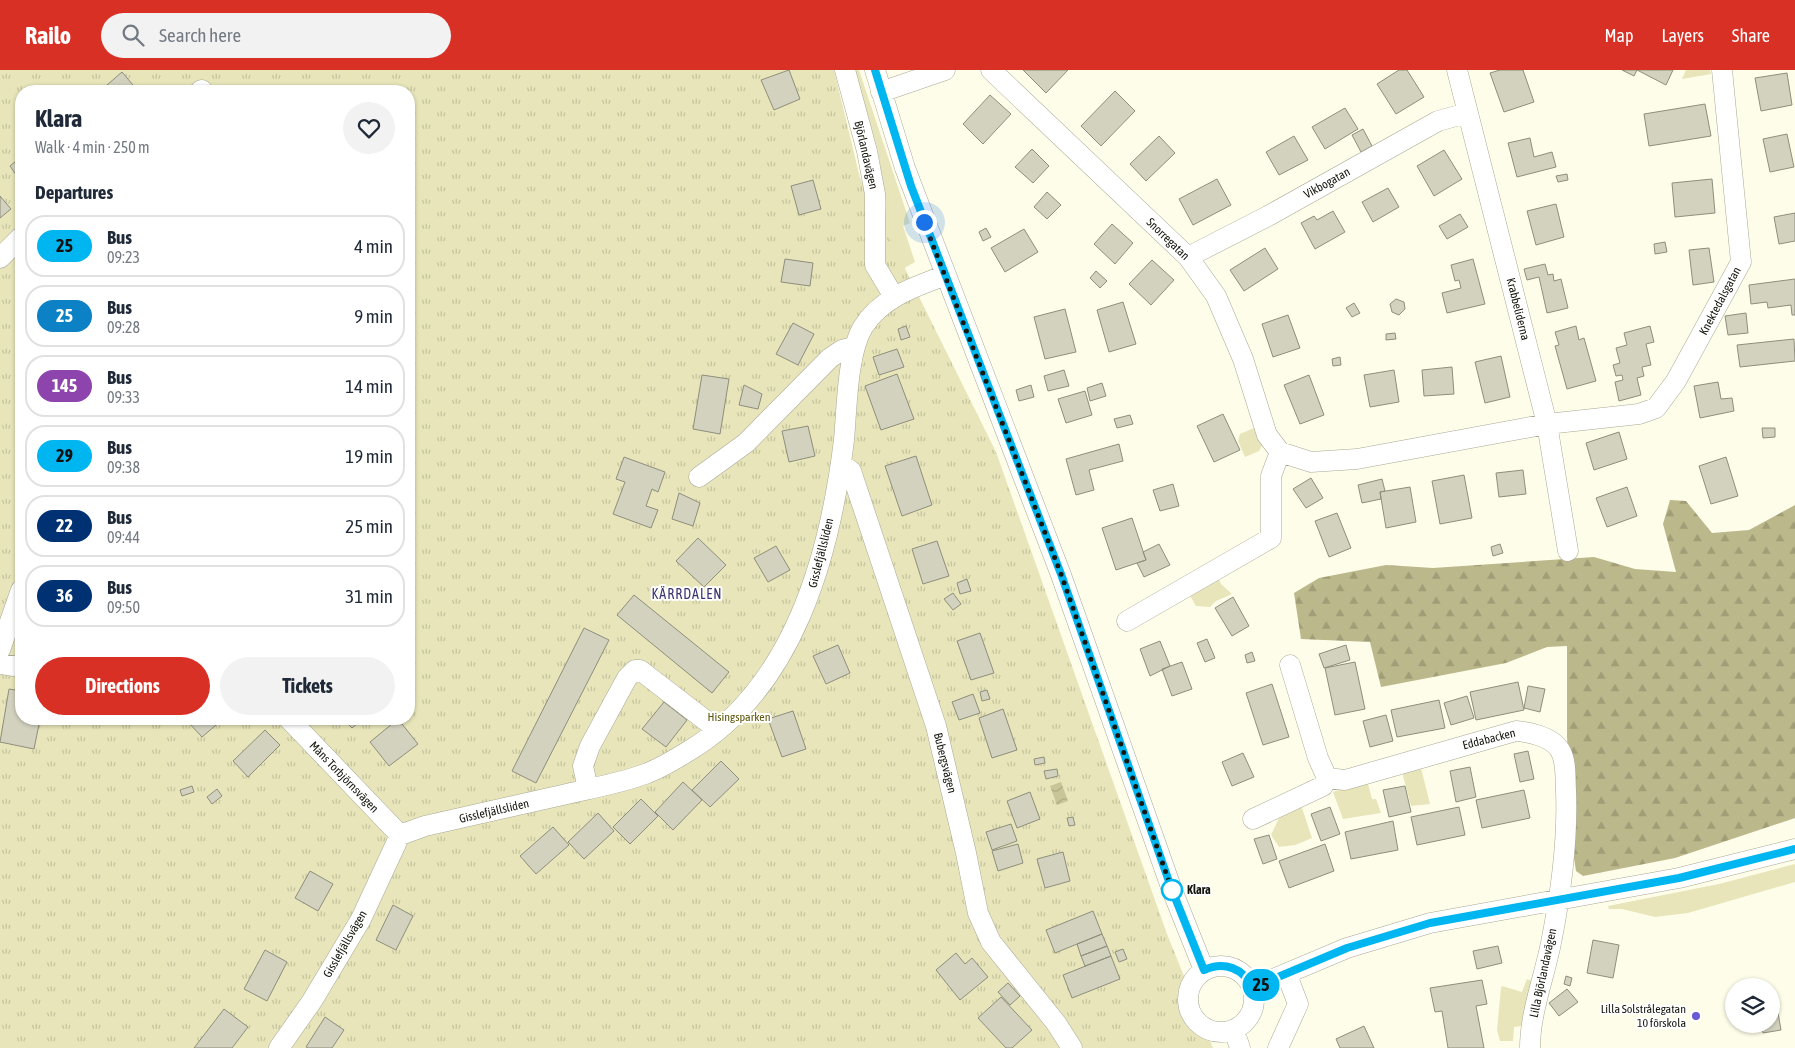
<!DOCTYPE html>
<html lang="en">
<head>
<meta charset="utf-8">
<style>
	body { margin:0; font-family:"Asap Condensed",sans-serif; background:#f2f2f3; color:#1f2937; height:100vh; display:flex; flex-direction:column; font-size:19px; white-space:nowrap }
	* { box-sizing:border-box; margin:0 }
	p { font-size:16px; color:#747a83 }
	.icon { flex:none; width:28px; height:28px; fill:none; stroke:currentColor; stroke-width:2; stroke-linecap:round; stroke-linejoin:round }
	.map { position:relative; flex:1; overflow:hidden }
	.panel { position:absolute; left:15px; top:15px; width:400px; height:640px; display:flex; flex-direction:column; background:#fff; border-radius:20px; box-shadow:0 1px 4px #0004 }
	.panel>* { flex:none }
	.badge { padding:0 10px; border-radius:16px; font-size:18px; line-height:32px }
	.tools { position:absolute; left:1725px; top:908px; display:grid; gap:10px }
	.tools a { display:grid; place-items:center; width:55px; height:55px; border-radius:50%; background:#fff; box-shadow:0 1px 4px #0004; font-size:25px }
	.you { position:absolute; width:25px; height:25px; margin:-12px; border:4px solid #fff; border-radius:50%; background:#1a73e8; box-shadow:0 0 0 8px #1a73e833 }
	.map>.badge { position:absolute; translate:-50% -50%; box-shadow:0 0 0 2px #fff }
	h2 { padding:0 20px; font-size:19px; line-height:45px }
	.round { display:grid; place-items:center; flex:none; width:52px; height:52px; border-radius:26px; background:#f2f2f3 }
	.head { display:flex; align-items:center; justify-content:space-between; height:85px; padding:0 20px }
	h1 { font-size:24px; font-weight:700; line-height:38px }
	.primary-button { display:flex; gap:10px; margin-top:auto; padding:10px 20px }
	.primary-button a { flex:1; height:58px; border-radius:30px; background:#d93025; color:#fff; font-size:20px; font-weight:700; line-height:58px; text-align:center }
	.primary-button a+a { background:#f2f2f3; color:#1f2937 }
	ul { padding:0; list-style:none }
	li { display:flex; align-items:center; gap:15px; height:62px; margin:0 10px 8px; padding:0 10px; border:2px solid #e0e1e3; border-radius:20px }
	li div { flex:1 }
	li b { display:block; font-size:19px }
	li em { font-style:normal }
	li .badge { min-width:55px; font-weight:700; text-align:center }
	header { display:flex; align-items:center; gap:30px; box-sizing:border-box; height:70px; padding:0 25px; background:#d93025; color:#fff }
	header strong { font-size:24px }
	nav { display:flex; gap:28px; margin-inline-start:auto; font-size:18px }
	.search { width:350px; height:45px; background:#f2f2f3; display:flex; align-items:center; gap:12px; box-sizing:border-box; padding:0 18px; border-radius:28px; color:#747a83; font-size:19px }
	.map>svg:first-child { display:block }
</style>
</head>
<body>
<header>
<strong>Railo</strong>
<div class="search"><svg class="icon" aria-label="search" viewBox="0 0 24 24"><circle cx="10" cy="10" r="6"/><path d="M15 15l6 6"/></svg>Search here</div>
<nav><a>Map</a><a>Layers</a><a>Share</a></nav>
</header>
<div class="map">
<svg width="1795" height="978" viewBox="0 0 1795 978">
	<defs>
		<pattern id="forest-firs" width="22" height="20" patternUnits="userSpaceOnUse" patternTransform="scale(1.25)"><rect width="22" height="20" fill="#bbb88b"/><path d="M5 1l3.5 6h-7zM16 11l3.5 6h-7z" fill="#a09d77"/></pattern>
		<pattern id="park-tufts" width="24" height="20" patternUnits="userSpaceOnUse" patternTransform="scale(1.25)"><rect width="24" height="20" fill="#e7e5b9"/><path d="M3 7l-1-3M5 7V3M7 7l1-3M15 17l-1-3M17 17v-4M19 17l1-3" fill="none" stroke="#c5c49e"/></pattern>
		<pattern id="water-waves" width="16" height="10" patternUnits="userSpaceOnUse" patternTransform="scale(1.25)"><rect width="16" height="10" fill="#c8c698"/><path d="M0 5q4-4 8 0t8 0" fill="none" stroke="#aba982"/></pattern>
	</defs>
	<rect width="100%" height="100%" fill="#fefde9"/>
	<path fill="#e7e5b9" d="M 855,0 L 859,0 L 910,153 L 903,156 L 915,192 L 897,202 L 882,181 L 886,132 L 878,81 Z
		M 1686,0 L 1710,0 L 1711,4 L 1682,9 Z
		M 1254,358 L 1262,375 L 1259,381 L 1245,387 L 1238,371 L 1240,364 Z
		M 1217,505 L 1221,514 L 1232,524 L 1216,531 L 1210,537 L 1196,536 L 1189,524 Z
		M 1421,698 L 1430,734 L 1411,736 L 1402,702 Z
		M 1367,710 L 1372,729 L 1376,729 L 1381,743 L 1343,749 L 1333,722 Z
		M 1301,735 L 1312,768 L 1295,775 L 1279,777 L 1271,765 L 1281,744 Z
		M 1795,794 L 1795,812 L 1688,843 L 1655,847 L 1622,839 L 1609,839 L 1608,836 L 1719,814 Z
		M 1527,909 L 1532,911 L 1522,956 L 1514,957 L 1513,971 L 1500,971 L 1497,960 L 1501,918 L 1502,916 L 1522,922 Z"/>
	<path fill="url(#forest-firs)" d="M 1670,430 L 1686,431 L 1712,463 L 1749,460 L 1795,435 L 1795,748 L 1675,788 L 1583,806 L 1576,801 L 1574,788 L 1567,667 L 1567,576 L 1547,577 L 1506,593 L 1381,617 L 1370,572 L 1301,569 L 1294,523 L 1319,508 L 1386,495 L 1433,498 L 1594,487 L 1635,499 L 1676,502 L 1663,454 Z"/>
	<path fill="url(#park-tufts)" fill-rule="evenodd" d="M 0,0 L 834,0 L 860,108 L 996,382 L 1167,864 L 1213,978 L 0,978 ZM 21,21 L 409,21 L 409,649 L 21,649 Z"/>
	<path fill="url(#water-waves)" d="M 1061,712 L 1068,731 L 1057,735 L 1050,716 Z"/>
	<path fill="#d3d2bf" stroke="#8e8e7c" d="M 789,0 L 800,29 L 774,40 L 761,10 Z
		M 1023,0 L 1068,0 L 1046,23 Z
		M 1399,0 L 1407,0 L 1424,27 L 1396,44 L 1377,14 Z
		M 1500,0 L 1523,0 L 1534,32 L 1504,42 L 1490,3 Z
		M 1622,0 L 1673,0 L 1666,15 L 1637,0 L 1634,6 Z
		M 122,2 L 138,21 L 100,21 Z
		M 1787,3 L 1792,35 L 1761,41 L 1755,8 Z
		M 1115,21 L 1135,41 L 1101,76 L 1081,56 Z
		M 990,25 L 1011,44 L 983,74 L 963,54 Z
		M 1705,34 L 1711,66 L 1649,76 L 1644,44 Z
		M 1345,38 L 1358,59 L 1325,79 L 1312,57 Z
		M 1363,59 L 1372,76 L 1361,82 L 1352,65 Z
		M 1787,64 L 1794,97 L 1770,102 L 1763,69 Z
		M 1159,66 L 1175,83 L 1146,111 L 1130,94 Z
		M 1294,66 L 1308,90 L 1279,105 L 1266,82 Z
		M 1530,68 L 1534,87 L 1552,82 L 1556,97 L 1517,107 L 1508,73 Z
		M 1032,79 L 1049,96 L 1033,113 L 1015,97 Z
		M 1444,80 L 1462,109 L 1434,126 L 1417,96 Z
		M 21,87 L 21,112 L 10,96 Z
		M 1567,104 L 1568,110 L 1558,112 L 1556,106 Z
		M 1217,109 L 1231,135 L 1193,155 L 1179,129 Z
		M 1712,109 L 1715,143 L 1675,147 L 1672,113 Z
		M 813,110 L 821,139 L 799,145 L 791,116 Z
		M 1388,118 L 1399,137 L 1373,152 L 1362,132 Z
		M 1047,122 L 1061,135 L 1047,149 L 1034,137 Z
		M 0,126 L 11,139 L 0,148 Z
		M 1556,134 L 1564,167 L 1536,175 L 1527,141 Z
		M 1333,141 L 1345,162 L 1315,179 L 1301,153 L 1314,146 L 1317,150 Z
		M 1795,143 L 1795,171 L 1779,174 L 1774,147 Z
		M 1460,144 L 1468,157 L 1447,169 L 1439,156 Z
		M 1112,154 L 1133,173 L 1115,194 L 1094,174 Z
		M 986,158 L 991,167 L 983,171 L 979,162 Z
		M 1024,159 L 1038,182 L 1005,202 L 991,178 Z
		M 1665,172 L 1667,182 L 1655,184 L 1654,174 Z
		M 1265,178 L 1278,199 L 1244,221 L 1230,200 Z
		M 1709,178 L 1714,212 L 1693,215 L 1689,180 Z
		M 785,189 L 813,193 L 810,216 L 781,212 Z
		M 1473,189 L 1485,234 L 1447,243 L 1442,223 L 1461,218 L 1459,210 L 1455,211 L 1451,195 Z
		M 1152,190 L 1174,210 L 1151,235 L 1129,214 Z
		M 1545,194 L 1548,205 L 1553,204 L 1554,211 L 1561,209 L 1568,238 L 1547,243 L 1539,207 L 1527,210 L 1524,199 Z
		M 1096,201 L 1107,211 L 1100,218 L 1090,208 Z
		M 1795,209 L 1795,245 L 1792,245 L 1791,235 L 1768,238 L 1767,232 L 1751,234 L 1749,215 Z
		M 1396,229 L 1404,232 L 1405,239 L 1399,245 L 1392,242 L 1390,234 Z
		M 1123,232 L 1136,274 L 1109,282 L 1097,240 Z
		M 1354,233 L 1360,243 L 1352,247 L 1346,238 Z
		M 1065,239 L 1076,282 L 1045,289 L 1034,247 Z
		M 1746,243 L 1748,263 L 1728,265 L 1725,246 Z
		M 1288,245 L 1300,278 L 1273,287 L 1262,254 Z
		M 793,253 L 814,264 L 798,295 L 776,284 Z
		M 906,256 L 910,267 L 901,270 L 898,259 Z
		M 1576,256 L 1579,270 L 1584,268 L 1596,311 L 1567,319 L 1555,276 L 1559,275 L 1555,262 Z
		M 1650,256 L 1654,272 L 1646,274 L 1651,295 L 1642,297 L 1644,306 L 1637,308 L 1641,325 L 1619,331 L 1615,312 L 1623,310 L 1622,305 L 1616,306 L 1613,295 L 1620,293 L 1616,278 L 1627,275 L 1624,263 Z
		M 1395,263 L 1396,269 L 1386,270 L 1386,264 Z
		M 1794,269 L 1795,291 L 1740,297 L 1737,275 Z
		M 897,279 L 904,297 L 879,305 L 873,287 Z
		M 1501,286 L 1510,327 L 1485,333 L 1475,292 Z
		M 1340,287 L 1341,295 L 1333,296 L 1332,289 Z
		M 1452,297 L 1454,324 L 1424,326 L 1422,300 Z
		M 1064,300 L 1069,316 L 1048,321 L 1044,306 Z
		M 1394,300 L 1399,332 L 1370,337 L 1364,305 Z
		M 897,304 L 914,349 L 881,360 L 865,316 Z
		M 702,305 L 729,309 L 720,364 L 693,359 Z
		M 1309,305 L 1324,345 L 1300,354 L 1284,315 Z
		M 1718,312 L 1721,329 L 1732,328 L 1734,341 L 1700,348 L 1694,316 Z
		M 1102,313 L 1106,326 L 1090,331 L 1087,318 Z
		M 744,315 L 762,324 L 758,339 L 739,335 Z
		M 1031,315 L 1034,327 L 1019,331 L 1016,320 Z
		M 1085,321 L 1092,345 L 1066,353 L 1058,329 Z
		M 1223,344 L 1240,380 L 1214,392 L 1197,356 Z
		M 1130,345 L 1133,354 L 1117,358 L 1114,349 Z
		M 808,356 L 815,386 L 789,392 L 782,361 Z
		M 1762,358 L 1775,358 L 1775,367 L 1763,368 Z
		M 1619,362 L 1627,389 L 1594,400 L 1586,373 Z
		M 1119,374 L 1123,391 L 1089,400 L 1094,420 L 1076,425 L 1066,389 Z
		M 916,386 L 932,435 L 902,446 L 885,396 Z
		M 624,387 L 665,402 L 658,422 L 652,419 L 646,436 L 658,440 L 651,458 L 613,444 L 625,412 L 616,409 Z
		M 1726,387 L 1738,426 L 1711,434 L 1699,396 Z
		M 1523,400 L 1526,424 L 1499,427 L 1496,403 Z
		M 1464,405 L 1472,448 L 1440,454 L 1432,411 Z
		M 1311,408 L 1323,428 L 1306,438 L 1293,419 Z
		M 1382,409 L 1385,421 L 1380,422 L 1381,429 L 1362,433 L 1358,415 Z
		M 1173,414 L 1179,436 L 1160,441 L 1153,420 Z
		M 1410,417 L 1416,452 L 1386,458 L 1380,422 Z
		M 1627,417 L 1637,446 L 1607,457 L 1596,428 Z
		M 679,423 L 700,433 L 693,456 L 672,449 Z
		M 1337,443 L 1351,478 L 1329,487 L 1315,451 Z
		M 1132,448 L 1146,490 L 1116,500 L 1102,458 Z
		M 698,468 L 726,495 L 704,517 L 676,491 Z
		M 937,471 L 949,506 L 923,514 L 912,479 Z
		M 1159,474 L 1170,495 L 1144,507 L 1137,493 L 1146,490 L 1143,482 Z
		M 1500,474 L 1503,483 L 1493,486 L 1491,477 Z
		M 776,476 L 790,500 L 768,512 L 754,488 Z
		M 967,509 L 971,521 L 960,524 L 957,513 Z
		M 953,523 L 961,534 L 953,540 L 944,529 Z
		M 634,525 L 729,602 L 712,623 L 617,545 Z
		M 1233,527 L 1249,556 L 1232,566 L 1215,538 Z
		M 584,558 L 609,570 L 536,713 L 512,701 Z
		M 980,563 L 994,603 L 971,610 L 957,571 Z
		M 1207,569 L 1215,588 L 1205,592 L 1197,573 Z
		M 1160,571 L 1170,596 L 1150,606 L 1140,579 Z
		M 838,575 L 850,603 L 826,614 L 813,586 Z
		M 1346,575 L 1350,590 L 1324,598 L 1319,584 Z
		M 1252,582 L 1255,591 L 1247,593 L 1245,585 Z
		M 1182,592 L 1192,619 L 1172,626 L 1162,599 Z
		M 1355,592 L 1365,639 L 1335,645 L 1325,598 Z
		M 1518,612 L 1524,640 L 1476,650 L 1470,622 Z
		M 1272,614 L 1289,667 L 1263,675 L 1246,623 Z
		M 1528,616 L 1545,619 L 1540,642 L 1524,638 Z
		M 9,619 L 21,621 L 21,649 L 40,649 L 34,679 L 0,672 Z
		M 987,620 L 990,629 L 982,631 L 980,622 Z
		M 973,624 L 980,643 L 959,650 L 952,632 Z
		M 1467,626 L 1474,648 L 1451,655 L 1444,633 Z
		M 1439,630 L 1445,658 L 1397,667 L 1391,640 Z
		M 664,632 L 687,650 L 666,677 L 642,659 Z
		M 1003,639 L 1017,680 L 992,688 L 979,648 Z
		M 793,641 L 806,679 L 782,687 L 768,649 Z
		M 1386,645 L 1393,671 L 1370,677 L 1363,651 Z
		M 193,649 L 223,649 L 202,667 L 189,653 Z
		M 343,649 L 363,649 L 352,658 Z
		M 398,649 L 418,674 L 389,696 L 370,672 Z
		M 265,660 L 280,675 L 248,707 L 233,691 Z
		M 1528,681 L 1534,709 L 1520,712 L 1514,684 Z
		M 1243,683 L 1254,707 L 1232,716 L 1222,692 Z
		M 1044,687 L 1045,693 L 1035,695 L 1034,689 Z
		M 721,691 L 739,709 L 710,737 L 692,720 Z
		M 1470,697 L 1476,727 L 1456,732 L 1450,701 Z
		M 1057,699 L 1058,706 L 1046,709 L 1044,701 Z
		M 683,712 L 702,730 L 673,760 L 655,742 Z
		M 192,716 L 194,722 L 182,726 L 180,720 Z
		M 1405,716 L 1411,742 L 1389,747 L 1383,720 Z
		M 217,719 L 222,726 L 212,734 L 207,727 Z
		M 1524,720 L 1530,748 L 1482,758 L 1476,730 Z
		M 1030,722 L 1040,749 L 1017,758 L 1007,731 Z
		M 641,729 L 658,746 L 630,774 L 613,757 Z
		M 1330,737 L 1340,764 L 1321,771 L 1311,744 Z
		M 1459,737 L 1465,765 L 1417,775 L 1411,747 Z
		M 598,743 L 614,761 L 584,789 L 568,772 Z
		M 1073,747 L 1075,755 L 1069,756 L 1067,748 Z
		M 1393,751 L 1398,780 L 1351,789 L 1345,762 Z
		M 1011,754 L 1017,771 L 992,780 L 986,762 Z
		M 553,757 L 569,775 L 536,804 L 520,786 Z
		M 1269,765 L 1277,789 L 1263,794 L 1254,769 Z
		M 1018,774 L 1023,793 L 998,801 L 992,781 Z
		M 1325,774 L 1334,801 L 1289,818 L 1279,791 Z
		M 1063,782 L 1070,811 L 1045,818 L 1037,789 Z
		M 310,801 L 333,814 L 318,841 L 295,828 Z
		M 393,835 L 413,846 L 396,880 L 376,870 Z
		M 1093,841 L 1102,864 L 1055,883 L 1046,860 Z
		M 1102,864 L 1107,876 L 1081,886 L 1077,874 Z
		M 1593,870 L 1619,875 L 1613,908 L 1587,903 Z
		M 1107,876 L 1111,886 L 1085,896 L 1081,886 Z
		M 1498,876 L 1502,893 L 1477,899 L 1473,881 Z
		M 1123,879 L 1127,889 L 1119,892 L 1115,882 Z
		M 265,880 L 287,892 L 267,931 L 244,919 Z
		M 956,883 L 965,894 L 972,888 L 988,907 L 960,930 L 936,900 Z
		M 1111,886 L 1120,909 L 1072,928 L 1063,905 Z
		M 1566,906 L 1572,908 L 1570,916 L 1564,914 Z
		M 1482,910 L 1487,934 L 1476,936 L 1484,978 L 1448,978 L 1442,941 L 1435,942 L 1430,918 Z
		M 1008,913 L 1020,926 L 1010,935 L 998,922 Z
		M 1567,919 L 1578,932 L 1559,946 L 1549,933 Z
		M 1001,927 L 1032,960 L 1012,978 L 1006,978 L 978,948 Z
		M 1776,931 L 1781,960 L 1763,963 L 1761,954 L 1771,954 L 1771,932 Z
		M 224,939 L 248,957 L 232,978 L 194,978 Z
		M 325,947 L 344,960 L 332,978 L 308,978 L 306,977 Z
		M 1364,956 L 1374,978 L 1340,978 L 1336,969 Z"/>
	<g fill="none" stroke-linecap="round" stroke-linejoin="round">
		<g stroke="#a9a896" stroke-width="21">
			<path id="minor" d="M 845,0 L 867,81 L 875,124 L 875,195 L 894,227
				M 875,0 L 905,98 L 1061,505 L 1172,820 L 1204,900
				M 991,0 L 1188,187 L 1216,226 L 1243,289 L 1267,365 L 1280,382 L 1271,406 L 1271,468 L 1127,551
				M 1457,0 L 1547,354 L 1568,481
				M 200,21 L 202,20
				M 881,22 L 945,0
				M 1188,187 L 1268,146 L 1438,51 L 1467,43
				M 0,188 L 21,167
				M 1280,382 L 1311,392 L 1357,389 L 1547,354 L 1639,344 L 1656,338 L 1676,311 L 1741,192 L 1722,0
				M 841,394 L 851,401 L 936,656 L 966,783 L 978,843 L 991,872 L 1056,953 L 1072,978
				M 699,407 L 746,373 L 830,288 L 842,280 L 854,277
				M 0,580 L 21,520
				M 0,594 L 21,597
				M 1290,595 L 1318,688 L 1327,708 L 1345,710 L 1516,661 C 1530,662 1552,667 1560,680 C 1567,692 1565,708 1566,721 C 1568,772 1561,823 1551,873 C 1544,908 1530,943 1530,978
				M 289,649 L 400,765
				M 588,719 L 583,696 L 590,676 L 627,608 L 635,600 L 640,600 L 718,660
				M 1253,749 L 1323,716 L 1327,708
				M 400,765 L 425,756 C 470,746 514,736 558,726 C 587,719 618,714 645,704 C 659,699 674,690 687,682 C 794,619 830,485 844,370 C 847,338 847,284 863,257 C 881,228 914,217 944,206
				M1188 929a33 33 0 1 1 66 0a33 33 0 1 1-66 0Z
				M 1252,918 L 1347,878 L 1430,853 L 1679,808 L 1795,779
				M 1234,960 L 1240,978
				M 279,978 L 312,931 L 361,849 L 400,765
				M 1278,978 L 1298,934 L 1287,905"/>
		</g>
		<use href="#minor" stroke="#fff" stroke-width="20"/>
	</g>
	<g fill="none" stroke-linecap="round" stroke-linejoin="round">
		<g stroke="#fff" stroke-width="11">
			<path id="line" d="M 875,0 L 911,116 L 1061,504 L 1172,820 L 1204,900 C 1224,891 1244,898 1252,918 L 1347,878 L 1430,853 L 1679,808 L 1795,779"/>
		</g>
		<use href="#line" stroke="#00b6f1" stroke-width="8"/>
		<path stroke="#16160f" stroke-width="5" stroke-dasharray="0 9" d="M 924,152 L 1061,504 L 1172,820"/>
	</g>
	<circle fill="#fff" stroke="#00b6f1" stroke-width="2.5" cx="1172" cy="820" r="10"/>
	<circle fill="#6a5ad4" stroke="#fff" stroke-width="2" cx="1696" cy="946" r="5"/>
	<g text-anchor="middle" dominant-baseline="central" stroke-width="4" stroke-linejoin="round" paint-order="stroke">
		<g font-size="12" fill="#16160f" stroke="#fff">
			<text transform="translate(866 85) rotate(77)">Björlandavägen</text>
			<text transform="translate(1327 113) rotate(-29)">Vikbogatan</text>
			<text transform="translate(1168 169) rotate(44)">Snorregatan</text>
			<text transform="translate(1720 231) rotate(-62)">Knektedalsgatan</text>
			<text transform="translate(1518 239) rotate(76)">Krabbeliderna</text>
			<text transform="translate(821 483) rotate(-76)">Gisslefjällsliden</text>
			<text transform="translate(1489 669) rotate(-14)">Eddabacken</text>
			<text transform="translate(945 693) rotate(76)">Bubergsvägen</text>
			<text transform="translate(344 707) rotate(46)">Måns Torbjörnsvägen</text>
			<text transform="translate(494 741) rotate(-13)">Gisslefjällsliden</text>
			<text transform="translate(345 874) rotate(-60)">Gisslefjällsvägen</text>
			<text transform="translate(1543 903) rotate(-78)">Lilla Björlandavägen</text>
		</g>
		<g font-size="12" fill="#5e580c" stroke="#fff">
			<text x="739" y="647">Hisingsparken</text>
		</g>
		<g font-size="12" font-weight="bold" fill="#16160f" stroke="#fff" text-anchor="start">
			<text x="1187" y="820">Klara</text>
		</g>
		<g font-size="12" fill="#16160f" stroke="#fff" text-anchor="end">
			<text x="1686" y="939">Lilla Solstrålegatan<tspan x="1686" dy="14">10 förskola</tspan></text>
		</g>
		<g font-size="14" letter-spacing="1" fill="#3b3571" stroke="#fff">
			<text x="687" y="524">KÄRRDALEN</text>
		</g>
	</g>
</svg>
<div class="tools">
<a><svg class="icon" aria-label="layers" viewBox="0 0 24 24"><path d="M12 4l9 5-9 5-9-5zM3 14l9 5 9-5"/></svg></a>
</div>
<div class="you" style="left:924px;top:152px"></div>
<b class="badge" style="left:1261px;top:915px;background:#00b6f1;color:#111">25</b>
<section class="panel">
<div class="head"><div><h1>Klara</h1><p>Walk · 4 min · 250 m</p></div><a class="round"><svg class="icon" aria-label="heart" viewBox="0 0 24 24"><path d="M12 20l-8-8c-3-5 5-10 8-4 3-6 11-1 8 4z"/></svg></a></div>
<h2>Departures</h2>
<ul>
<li><span class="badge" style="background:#00b6f1;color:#111">25</span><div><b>Bus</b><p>09:23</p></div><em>4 min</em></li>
<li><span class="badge" style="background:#0c81c5;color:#fff">25</span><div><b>Bus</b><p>09:28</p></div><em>9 min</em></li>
<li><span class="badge" style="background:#8e44ad;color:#fff">145</span><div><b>Bus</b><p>09:33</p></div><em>14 min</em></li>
<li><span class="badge" style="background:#00b6f1;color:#111">29</span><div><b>Bus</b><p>09:38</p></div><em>19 min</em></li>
<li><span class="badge" style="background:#003273;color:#fff">22</span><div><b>Bus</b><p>09:44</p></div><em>25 min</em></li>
<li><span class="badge" style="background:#003273;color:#fff">36</span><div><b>Bus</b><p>09:50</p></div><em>31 min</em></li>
</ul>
<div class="primary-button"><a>Directions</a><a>Tickets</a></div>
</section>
</div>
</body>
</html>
